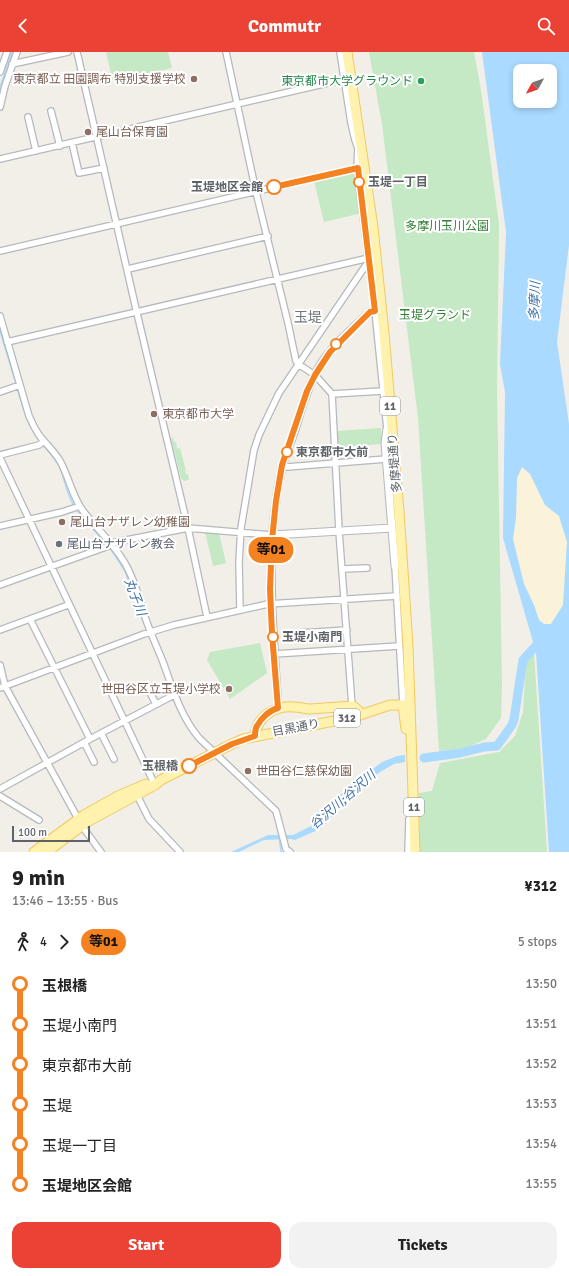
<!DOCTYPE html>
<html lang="en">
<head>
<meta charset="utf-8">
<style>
	body { margin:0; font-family:Signika,"Noto Sans JP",sans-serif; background:#f2f2f2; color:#222; height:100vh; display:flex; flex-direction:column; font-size:15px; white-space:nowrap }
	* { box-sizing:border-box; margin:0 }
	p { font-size:13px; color:#767676 }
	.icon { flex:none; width:22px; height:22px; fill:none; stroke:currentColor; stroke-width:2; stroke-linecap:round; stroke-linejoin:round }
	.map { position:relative; height:800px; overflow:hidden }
	.side { display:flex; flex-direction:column; background:#fff; flex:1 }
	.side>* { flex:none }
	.badge { padding:0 8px; border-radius:13px; font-size:14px; line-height:26px }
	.needle { width:26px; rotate:230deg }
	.buttons { position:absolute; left:513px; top:12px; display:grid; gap:8px }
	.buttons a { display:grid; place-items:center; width:44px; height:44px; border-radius:8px; background:#fff; box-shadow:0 2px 6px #0003; font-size:20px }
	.scale { position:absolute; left:12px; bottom:10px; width:78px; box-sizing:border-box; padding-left:4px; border:2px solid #5f6368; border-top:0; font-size:11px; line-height:14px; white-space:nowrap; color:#5f6368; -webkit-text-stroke:3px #fff; paint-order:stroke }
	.map>.badge { position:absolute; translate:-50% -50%; box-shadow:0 0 0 2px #fff }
	.legs { display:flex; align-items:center; gap:6px; height:44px; padding:0 12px; font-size:13px }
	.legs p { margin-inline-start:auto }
	.headline { display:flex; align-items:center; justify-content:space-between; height:68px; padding:0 12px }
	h1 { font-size:22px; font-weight:800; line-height:30px }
	.button { display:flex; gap:8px; margin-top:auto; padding:8px 12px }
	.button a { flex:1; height:46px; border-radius:12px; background:#ea4335; color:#fff; font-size:16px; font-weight:800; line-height:46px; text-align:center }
	.button a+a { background:#f2f2f2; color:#222 }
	ul { padding:0 12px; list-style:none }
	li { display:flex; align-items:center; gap:14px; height:40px; font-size:15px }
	li i { display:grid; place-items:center; width:6px; height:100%; margin:0 5px; background:currentColor }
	li i::after { content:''; width:10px; height:10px; margin:-5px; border:3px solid; border-radius:50%; background:#fff }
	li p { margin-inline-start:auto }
	li:first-child i { background:linear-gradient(#0000 50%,currentColor 0) }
	li:last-child i { background:linear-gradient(currentColor 50%,#0000 0) }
	header { display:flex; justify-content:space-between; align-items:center; height:52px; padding:0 12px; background:#ea4335; color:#fff; font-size:18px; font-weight:800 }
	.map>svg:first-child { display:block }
</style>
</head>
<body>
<header><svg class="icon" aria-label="back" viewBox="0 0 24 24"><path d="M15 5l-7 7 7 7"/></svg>Commutr<svg class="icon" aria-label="search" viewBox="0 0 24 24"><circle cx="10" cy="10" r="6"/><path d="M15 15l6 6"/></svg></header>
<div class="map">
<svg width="569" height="800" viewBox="0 0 569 800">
	<rect width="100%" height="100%" fill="#f1efe8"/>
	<path fill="#c5e8c5" d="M 106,0 L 168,0 L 172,16 L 113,30 Z
		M 369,0 L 474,0 L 481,38 L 499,172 L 497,338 L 502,633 L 501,666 L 486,687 L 466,696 L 439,699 L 418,366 L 382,72 Z
		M 354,120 L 356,121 L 362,161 L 324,170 L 314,129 Z
		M 381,376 L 382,392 L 339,395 L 337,379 Z
		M 171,386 L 173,386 L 174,390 L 176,390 L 177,397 L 180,396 L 186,419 L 185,419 L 186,422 L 188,422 L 189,427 L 194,426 L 184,429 L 181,426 Z
		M 205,480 L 219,481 L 226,511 L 213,514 Z
		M 260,591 L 267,621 L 230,647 L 207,608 L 210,600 Z
		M 532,601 L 534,601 L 547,800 L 420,800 L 419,741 L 432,739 L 440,711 L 499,700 L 515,684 L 523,660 L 526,610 Z"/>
	<path fill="#fbf3d9" d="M 522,415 L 530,422 L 545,453 L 559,463 L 567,490 L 563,553 L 551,572 L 544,572 L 539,568 L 534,553 L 524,532 L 513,487 L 516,466 L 517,426 Z"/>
	<path fill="#aadaff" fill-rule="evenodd" d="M 482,0 L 569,0 L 569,193 L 557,290 L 569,372 L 569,800 L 549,800 L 536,600 L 503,486 L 505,340 L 500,312 L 506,180 ZM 520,19 L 550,19 L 550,49 L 520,49 ZM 522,415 L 530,422 L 545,453 L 559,464 L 567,490 L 563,553 L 551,572 L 544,572 L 539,568 L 534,553 L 524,532 L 513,487 L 516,466 L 517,426 Z
		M 405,703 L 405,710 L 394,712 L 377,722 L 345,747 L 327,770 L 320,777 L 295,788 L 291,787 L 264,788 L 239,800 L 231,800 L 268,783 L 293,783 L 315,772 L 321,767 L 340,743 L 359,727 L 382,710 L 397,704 Z"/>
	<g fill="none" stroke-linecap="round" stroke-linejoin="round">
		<path stroke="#aadaff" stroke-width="1.5" d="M 0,35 L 12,0
			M 0,279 L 16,332
			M 17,336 C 23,354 27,374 40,389
			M 42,392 C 49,400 57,408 61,418 C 65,430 67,442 74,454
			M 76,457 L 112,499 L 125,519 L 141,561
			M 169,633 C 178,661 187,680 208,699
			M 214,705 L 238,727
			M 273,759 L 275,767
			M 278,776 L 281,800"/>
		<path stroke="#aadaff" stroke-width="9" d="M 424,706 L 460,701 L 484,695 L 497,694 L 512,673 L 514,667 L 523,608 L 542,587"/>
		<g stroke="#b5b8bc" stroke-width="8">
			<path id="minor" d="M 77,0 L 136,257 L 188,476 L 207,565
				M 226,0 L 256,140 L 288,271 L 296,309 L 298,312 L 315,323 L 332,342 L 339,479 L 352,654
				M 340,0 L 351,71 L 355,88 L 357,94
				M 12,12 L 68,0
				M 0,20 L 7,0
				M 0,55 L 5,34 L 17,0
				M 51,59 L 60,94
				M 28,65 L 36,99
				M 72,91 L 79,121 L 104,116
				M 358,94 L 357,116 L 375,259 L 387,377
				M 0,107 L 345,27
				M 0,199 L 357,116
				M 128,217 L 268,184
				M 0,264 L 29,364 C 32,371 35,377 39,383 C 46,392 54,399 60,409 C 69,425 72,444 83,459 C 97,477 115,493 126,513 C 135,530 140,547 145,565 C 150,580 157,595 163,610 C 173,637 180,663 199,686 L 276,759 L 286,797 L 290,800
				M 7,290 L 369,206
				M 0,340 L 20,333
				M 332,342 L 382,339
				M 0,403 L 39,393 L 44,389
				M 0,406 L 153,729
				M 282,413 L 287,415 L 386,407
				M 0,474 L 62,460 L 80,454
				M 395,514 L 403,653
				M 343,517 L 367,516
				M 0,533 L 106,495 L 116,490 L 188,476 L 272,483
				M 240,558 L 239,510 L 241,476 L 254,398 L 259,383 L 279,341 L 366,213 L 369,212
				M 30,567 L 90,687
				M 0,578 L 68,553
				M 300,581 L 347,578
				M 274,602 L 399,594
				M 0,613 L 5,634 L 82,774 L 101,800
				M 147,635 L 156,652
				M 0,636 L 144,582 L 174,573 L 268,552 L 397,544
				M 101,681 L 114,707
				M 84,690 L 94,710
				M 0,737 L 90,687 L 174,643
				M 137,743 L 149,767 L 180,800
				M 0,744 L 39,768
				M 408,800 L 409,767 L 411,761"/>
		</g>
		<g stroke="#b5b8bc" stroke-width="9">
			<path id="tertiary" d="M 392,377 L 387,377 L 385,391 L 395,514
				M 272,483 L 392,476
				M 278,656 C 273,574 264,497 282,415 C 285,402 291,390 295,378 C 302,354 309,331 322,310 C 335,291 353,276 370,260 L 375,259"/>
		</g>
		<g stroke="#f2c960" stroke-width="11">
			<path id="primary" d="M 347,0 L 373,175 L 384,281 L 399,459 L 408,594 L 415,800
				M 255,684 C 257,664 275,653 295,655 C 300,655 304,657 310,657 C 324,656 338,655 353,654 L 358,658 L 360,663
				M 34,800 L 84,763 L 118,744 L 146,732
				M 47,800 L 87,770 L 155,733 L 161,728 L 232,692 L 243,687 L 354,665 L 390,653 L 403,653 L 406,677"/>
		</g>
		<use href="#minor" stroke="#fff" stroke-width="5.5"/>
		<use href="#tertiary" stroke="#fff" stroke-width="7"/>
		<use href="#primary" stroke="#fff2af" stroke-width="9"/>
	</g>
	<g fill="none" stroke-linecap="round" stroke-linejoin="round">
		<g stroke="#fff" stroke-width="9">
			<path id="line-1" d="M 189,714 L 232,692 L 255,684 C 255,681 255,677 257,674 C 261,666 270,658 278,656 L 272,582 L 270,537 L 272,488 L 276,449 L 282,413 L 307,339 L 315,323 L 330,300 L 370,260 L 375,259 L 358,116 L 274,135"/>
		</g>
		<use href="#line-1" stroke="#f58220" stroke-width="6"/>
	</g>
	<g fill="#8d6e63" stroke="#fff" stroke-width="1.5">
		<circle cx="194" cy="27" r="4"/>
		<circle cx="88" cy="80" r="4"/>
		<circle cx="154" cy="362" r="4"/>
		<circle cx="62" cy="470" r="4"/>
		<circle cx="229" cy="637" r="4"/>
		<circle cx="248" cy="719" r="4"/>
	</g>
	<circle fill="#2e9e5b" stroke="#fff" stroke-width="1.5" cx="421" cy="29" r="4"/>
	<g fill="#fff" stroke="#f58220" stroke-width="2">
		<circle cx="359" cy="130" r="5"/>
		<circle cx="274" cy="135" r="7"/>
		<circle cx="336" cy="292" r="5"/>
		<circle cx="287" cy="400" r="5"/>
		<circle cx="273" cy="585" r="5"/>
		<circle cx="189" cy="714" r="7"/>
	</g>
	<circle fill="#6b7280" stroke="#fff" stroke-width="1.5" cx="59" cy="492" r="4"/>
	<g text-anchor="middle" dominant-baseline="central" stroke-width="4" stroke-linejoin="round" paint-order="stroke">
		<g fill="#fff" stroke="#8f9295" stroke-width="1">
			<rect x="380" y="345" width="20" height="18" rx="3"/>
			<rect x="334" y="657" width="26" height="18" rx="3"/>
			<rect x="404" y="746" width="20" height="18" rx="3"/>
		</g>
		<g font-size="11" font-weight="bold" fill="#5f6368">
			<text x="390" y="354">11</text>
			<text x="347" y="666">312</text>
			<text x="414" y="755">11</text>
		</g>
		<g font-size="12" fill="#785e54" stroke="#fff" text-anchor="start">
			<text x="186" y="27" text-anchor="end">東京都立 田園調布 特別支援学校</text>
			<text x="96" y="80">尾山台保育園</text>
			<text x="162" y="362">東京都市大学</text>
			<text x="70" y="470">尾山台ナザレン幼稚園</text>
			<text x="221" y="637" text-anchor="end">世田谷区立玉堤小学校</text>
			<text x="256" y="719">世田谷仁慈保幼園</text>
		</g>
		<g font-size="12" fill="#27864d" stroke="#fff" text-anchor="end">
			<text x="413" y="29">東京都市大学グラウンド</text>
		</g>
		<g font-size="12" font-weight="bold" fill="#5f6368" stroke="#fff" text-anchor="start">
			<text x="368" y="130">玉堤一丁目</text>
			<text x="263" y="135" text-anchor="end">玉堤地区会館</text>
			<text x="296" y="400">東京都市大前</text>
			<text x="282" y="585">玉堤小南門</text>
			<text x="178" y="714" text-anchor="end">玉根橋</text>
		</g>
		<g font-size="12" fill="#348238" stroke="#fff">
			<text x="447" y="174">多摩川玉川公園</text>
			<text x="435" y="263">玉堤グランド</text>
		</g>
		<g font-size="12" fill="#5f6368" stroke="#fff">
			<text transform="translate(395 411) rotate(-95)">多摩堤通り</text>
			<text transform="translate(296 676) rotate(-11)">目黒通り</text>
		</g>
		<g font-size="12" fill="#5b616d" stroke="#fff" text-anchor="start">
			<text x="67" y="492">尾山台ナザレン教会</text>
		</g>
		<g font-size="13" font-style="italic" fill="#4174aa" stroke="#fff">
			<text transform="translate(535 249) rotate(-88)">多摩川</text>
			<text transform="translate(135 545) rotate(69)">丸子川</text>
			<text transform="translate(343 748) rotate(-41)">谷沢川;谷沢川</text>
		</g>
		<g font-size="14" fill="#70757a" stroke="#fff">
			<text x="308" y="265">玉堤</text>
		</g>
	</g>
</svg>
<div class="buttons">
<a><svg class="needle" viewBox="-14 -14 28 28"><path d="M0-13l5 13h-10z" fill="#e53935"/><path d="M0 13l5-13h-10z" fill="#767676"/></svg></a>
</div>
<div class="scale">100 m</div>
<b class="badge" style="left:271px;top:498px;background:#f58220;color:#111">等01</b>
</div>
<section class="side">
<div class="headline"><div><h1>9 min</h1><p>13:46 – 13:55 · Bus</p></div><b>¥312</b></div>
<div class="legs"><svg class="icon" aria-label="walk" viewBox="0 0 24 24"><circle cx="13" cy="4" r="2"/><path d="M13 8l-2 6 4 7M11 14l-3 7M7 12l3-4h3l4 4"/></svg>4<svg class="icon" aria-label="forward" viewBox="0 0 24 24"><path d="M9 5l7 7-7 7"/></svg><b class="badge" style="background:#f58220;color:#111">等01</b><p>5 stops</p></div>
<ul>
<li><i style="color:#f58220"></i><b>玉根橋</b><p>13:50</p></li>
<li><i style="color:#f58220"></i><span>玉堤小南門</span><p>13:51</p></li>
<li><i style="color:#f58220"></i><span>東京都市大前</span><p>13:52</p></li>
<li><i style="color:#f58220"></i><span>玉堤</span><p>13:53</p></li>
<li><i style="color:#f58220"></i><span>玉堤一丁目</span><p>13:54</p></li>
<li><i style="color:#f58220"></i><b>玉堤地区会館</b><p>13:55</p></li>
</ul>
<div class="button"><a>Start</a><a>Tickets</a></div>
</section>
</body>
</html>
